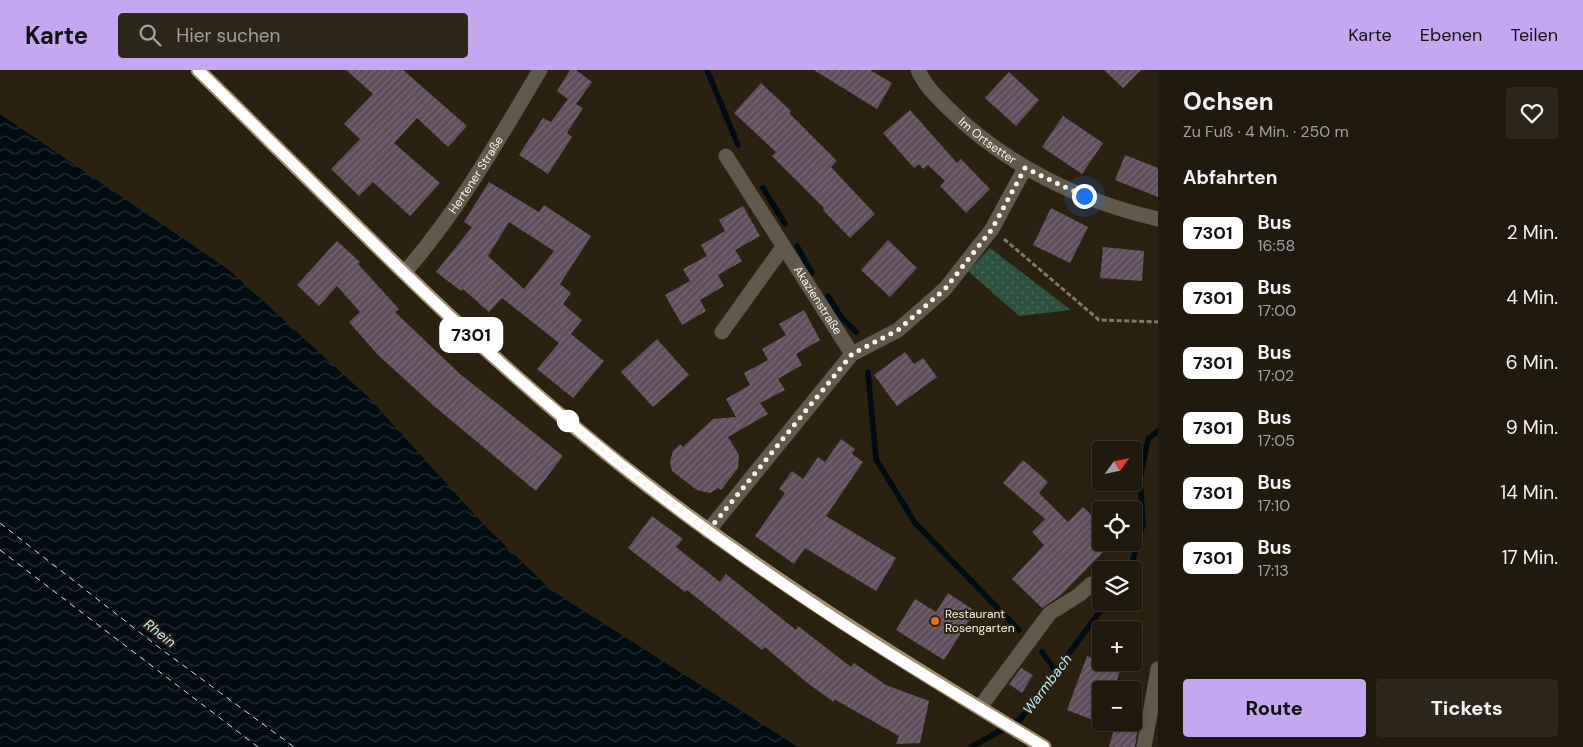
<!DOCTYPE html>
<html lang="de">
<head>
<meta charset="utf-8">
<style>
	body { margin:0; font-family:"DM Sans",sans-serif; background:#2d261b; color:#f1f3f6; height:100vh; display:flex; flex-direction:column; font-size:19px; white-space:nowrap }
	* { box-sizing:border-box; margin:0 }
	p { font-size:16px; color:#a2a09d }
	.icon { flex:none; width:28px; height:28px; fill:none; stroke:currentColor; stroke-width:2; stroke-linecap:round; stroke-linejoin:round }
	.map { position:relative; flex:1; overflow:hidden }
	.sheet { display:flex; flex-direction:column; background:#20190d; width:425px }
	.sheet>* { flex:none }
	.badge { padding:0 10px; border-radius:8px; font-size:18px; line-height:32px }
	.needle { width:32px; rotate:57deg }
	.tools { position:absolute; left:1092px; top:371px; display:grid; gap:10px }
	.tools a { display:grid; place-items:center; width:50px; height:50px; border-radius:5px; background:#20190d; box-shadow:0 1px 4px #0004,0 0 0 1px #3d382e; font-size:25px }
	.you { position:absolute; width:25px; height:25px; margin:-12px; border:4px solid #fff; border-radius:50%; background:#1a73e8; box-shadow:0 0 0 8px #1a73e833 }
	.map>.badge { position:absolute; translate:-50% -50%; box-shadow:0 0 0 2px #fff }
	h2 { padding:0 25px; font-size:19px; line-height:45px }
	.round { display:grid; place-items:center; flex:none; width:52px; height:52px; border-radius:5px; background:#2d261b }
	.summary { display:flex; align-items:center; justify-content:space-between; height:85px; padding:0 25px }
	h1 { font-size:24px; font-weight:800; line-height:38px }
	.cta { display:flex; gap:10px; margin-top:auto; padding:10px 25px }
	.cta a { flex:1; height:58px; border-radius:5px; background:#c5a7f1; color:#111; font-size:20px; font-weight:800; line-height:58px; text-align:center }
	.cta a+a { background:#2d261b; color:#f1f3f6 }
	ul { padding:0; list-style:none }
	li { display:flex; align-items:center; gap:15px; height:65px; padding:0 25px }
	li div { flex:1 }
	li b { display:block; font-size:19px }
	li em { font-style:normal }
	li .badge { min-width:55px; font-weight:700; text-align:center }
	header { display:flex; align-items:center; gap:30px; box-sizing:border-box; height:70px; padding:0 25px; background:#c5a7f1; color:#111 }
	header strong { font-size:24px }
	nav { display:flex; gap:28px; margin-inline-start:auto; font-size:18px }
	.search { width:350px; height:45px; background:#2d261b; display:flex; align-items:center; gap:12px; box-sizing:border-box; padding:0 18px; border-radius:5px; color:#a2a09d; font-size:19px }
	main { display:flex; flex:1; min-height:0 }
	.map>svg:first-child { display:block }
</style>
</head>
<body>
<header>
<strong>Karte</strong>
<div class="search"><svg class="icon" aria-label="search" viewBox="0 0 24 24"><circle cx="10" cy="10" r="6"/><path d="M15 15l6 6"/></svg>Hier suchen</div>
<nav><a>Karte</a><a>Ebenen</a><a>Teilen</a></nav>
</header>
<main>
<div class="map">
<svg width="1158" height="677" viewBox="0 0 1158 677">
	<defs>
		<pattern id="park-dots" width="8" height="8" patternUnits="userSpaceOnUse" patternTransform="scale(1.25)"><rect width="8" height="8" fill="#2d513f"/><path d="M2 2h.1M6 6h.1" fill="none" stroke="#4c6b5b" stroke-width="1.8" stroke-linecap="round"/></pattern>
		<pattern id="water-waves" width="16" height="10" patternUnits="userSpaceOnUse" patternTransform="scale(1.25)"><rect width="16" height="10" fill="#000b12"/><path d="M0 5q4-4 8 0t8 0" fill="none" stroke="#262f34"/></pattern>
		<pattern id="building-hatch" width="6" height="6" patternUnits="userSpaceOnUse" patternTransform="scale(1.25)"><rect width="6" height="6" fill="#604f5c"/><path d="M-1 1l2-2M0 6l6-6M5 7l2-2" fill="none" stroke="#786973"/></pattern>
	</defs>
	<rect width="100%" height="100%" fill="#2a2111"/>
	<path fill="url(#park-dots)" d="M 990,178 L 1071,240 L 1019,246 L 968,201 Z"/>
	<path fill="url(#water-waves)" d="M 0,44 L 229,200 L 368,327 L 484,455 L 551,520 L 798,677 L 0,677 Z"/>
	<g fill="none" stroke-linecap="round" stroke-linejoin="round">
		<path stroke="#000b12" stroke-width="5.5" d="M 707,0 L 738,75
			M 763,118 L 785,154
			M 797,176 L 812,203
			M 828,226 L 841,247 L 856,262
			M 868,302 L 876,389 L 915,453 L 1019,560
			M 1130,500 L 1143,454 L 1140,409 L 1148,369 L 1158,361
			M 1042,582 L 1055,600
			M 971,677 L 1020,650 L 1107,532"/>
		<path stroke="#bfeafc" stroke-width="1" stroke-dasharray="6 5" stroke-linecap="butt" d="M 0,453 L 161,579 L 294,677
			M 0,480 L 258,677"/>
	</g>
	<path fill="url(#building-hatch)" fill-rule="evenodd" d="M 346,0 L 403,0 L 467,56 L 448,77 L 417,48 L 394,73 L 440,113 L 410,146 L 373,112 L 359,126 L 331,99 L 360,69 L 344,54 L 373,24 Z
		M 570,0 L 576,0 L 592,12 L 576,34 L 583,38 L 567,63 L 572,67 L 548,104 L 519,85 L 543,48 L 551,52 L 568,29 L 557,21 Z
		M 814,0 L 870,0 L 892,13 L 877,39 Z
		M 1104,0 L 1141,0 L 1123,18 Z
		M 1009,2 L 1039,30 L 1016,56 L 985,28 Z
		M 761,13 L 791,41 L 789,43 L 837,91 L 831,97 L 875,144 L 850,168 L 823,140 L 824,138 L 772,86 L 776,82 L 734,43 Z
		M 910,40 L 957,93 L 961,89 L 990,119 L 966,143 L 940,116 L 945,111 L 928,95 L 923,99 L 919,94 L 914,98 L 883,63 Z
		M 1063,46 L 1103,73 L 1082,104 L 1042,77 Z
		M 1125,85 L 1158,98 L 1158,127 L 1115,110 Z
		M 489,112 L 539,142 L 544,135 L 591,166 L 560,214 L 571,223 L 563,234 L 582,250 L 571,264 L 604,291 L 573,328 L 537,299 L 559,273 L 502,228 L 489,242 L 463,219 L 461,221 L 436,202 L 472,157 L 464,152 ZM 509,152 L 554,181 L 524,219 L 488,186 Z
		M 743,136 L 760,166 L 735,180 L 742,191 L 718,205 L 724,216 L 700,230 L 706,241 L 682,255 L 665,225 L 690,211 L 683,199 L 707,186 L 701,175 L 725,161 L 719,150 Z
		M 1051,138 L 1088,157 L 1070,193 L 1033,175 Z
		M 888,170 L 917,198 L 890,227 L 861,200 Z
		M 337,171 L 360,192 L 358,194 L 399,239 L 395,242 L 460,304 L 563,386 L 536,421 L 434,336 L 378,285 L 349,252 L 360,242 L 337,216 L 319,236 L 297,215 Z
		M 1103,177 L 1144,181 L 1142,211 L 1100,208 Z
		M 804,240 L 820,270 L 796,284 L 802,295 L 778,309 L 785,320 L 760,333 L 768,344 L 728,367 L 739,385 L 738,398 L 721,420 L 718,418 L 710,423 L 697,420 L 672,401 L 670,392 L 673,381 L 680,374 L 683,377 L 713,349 L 736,347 L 726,329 L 750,315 L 744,303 L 768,290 L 762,279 L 786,265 L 779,254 Z
		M 657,269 L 689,305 L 653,337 L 621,302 Z
		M 905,282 L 914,294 L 923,288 L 937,307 L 897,336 L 874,305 Z
		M 841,369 L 855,379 L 852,384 L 863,392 L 826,446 L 896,488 L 876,521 L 805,478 L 794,494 L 755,466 L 785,423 L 779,419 L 792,401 L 803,409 L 818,387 L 825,392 Z
		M 1023,390 L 1048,412 L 1039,423 L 1068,452 L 1083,437 L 1101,454 L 1101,472 L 1113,472 L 1061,525 L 1042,538 L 1012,509 L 1044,475 L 1032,462 L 1045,449 L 1003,413 Z
		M 652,446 L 683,469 L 676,477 L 720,512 L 726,504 L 796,560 L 798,556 L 851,597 L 854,593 L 886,615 L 929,631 L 920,673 L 896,674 L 899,666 L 834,629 L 834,632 L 806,612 L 765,577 L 762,580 L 687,520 L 685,522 L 628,478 Z
		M 948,523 L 975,541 L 944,590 L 896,560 L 915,529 L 936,542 Z
		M 1087,586 L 1121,599 L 1113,620 L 1101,620 L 1101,653 L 1067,640 Z
		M 1021,598 L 1033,605 L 1022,623 L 1009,614 Z
		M 1116,652 L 1130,652 L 1138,656 L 1135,677 L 1109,677 Z"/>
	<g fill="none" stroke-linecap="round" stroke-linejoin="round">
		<path stroke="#80796b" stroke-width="3" stroke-dasharray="5 2.5" stroke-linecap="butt" d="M 1004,169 L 1099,250 L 1158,252"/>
		<g stroke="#61594b" stroke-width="15">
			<path id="s1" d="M 918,0 C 925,16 936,26 948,38 C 1005,95 1080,131 1158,149"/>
			<path id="s2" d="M 726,86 L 852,284"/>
			<path id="s3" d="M 404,203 C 458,142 498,70 540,0"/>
			<path d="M 722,262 L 783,177"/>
			<path d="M 708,461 L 852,284 L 898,260 L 945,219 L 992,159 L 1025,98"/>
			<path d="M 980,637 L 1050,543 L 1079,525 L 1091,514"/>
			<path d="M 1144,677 L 1158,599"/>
		</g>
		<path stroke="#9f8e71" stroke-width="15" d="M 198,0 C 340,139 477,283 634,405 C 764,506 903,592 1044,677"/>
	</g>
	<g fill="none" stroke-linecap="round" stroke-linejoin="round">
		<g stroke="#fff" stroke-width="11">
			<path id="line" d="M 198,0 C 317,116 431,236 558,343 C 640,413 727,477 816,536 C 890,586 968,631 1044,677"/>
		</g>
		<use href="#line" stroke="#fff" stroke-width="8"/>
		<path stroke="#faf4e9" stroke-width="5" stroke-dasharray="0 9" d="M 568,351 L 633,405 L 708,461 L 852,284 L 898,260 L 945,219 L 992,159 L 1025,98 L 1084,126"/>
	</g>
	<circle fill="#fff" stroke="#fff" stroke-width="2.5" cx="568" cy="351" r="10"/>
	<circle fill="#e8710a" stroke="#2a2111" stroke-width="2" cx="935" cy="551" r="5"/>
	<g text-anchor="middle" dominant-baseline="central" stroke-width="4" stroke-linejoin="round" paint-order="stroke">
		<g font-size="12" fill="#faf4e9" stroke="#2a2111">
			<text stroke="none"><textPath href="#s1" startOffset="100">Im Ortsetter</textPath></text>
			<text stroke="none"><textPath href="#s3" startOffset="122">Hertener Straße</textPath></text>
			<text stroke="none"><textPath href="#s2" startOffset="171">Akazienstraße</textPath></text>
		</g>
		<g font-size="12" fill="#faf4e9" stroke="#2a2111" text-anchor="start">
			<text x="945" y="544">Restaurant<tspan x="945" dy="14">Rosengarten</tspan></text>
		</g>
		<g font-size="14" font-style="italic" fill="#bfeafc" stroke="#2a2111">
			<text transform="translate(160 563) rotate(38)">Rhein</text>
			<text transform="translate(1047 614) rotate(-53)">Warmbach</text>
		</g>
	</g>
</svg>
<div class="tools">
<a><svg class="needle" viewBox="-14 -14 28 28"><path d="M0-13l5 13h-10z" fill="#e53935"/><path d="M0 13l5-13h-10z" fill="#a2a09d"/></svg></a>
<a><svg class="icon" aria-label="locate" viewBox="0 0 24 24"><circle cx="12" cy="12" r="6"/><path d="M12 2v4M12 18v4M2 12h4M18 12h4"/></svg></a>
<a><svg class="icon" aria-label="layers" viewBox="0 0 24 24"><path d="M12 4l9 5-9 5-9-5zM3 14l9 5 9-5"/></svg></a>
<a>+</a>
<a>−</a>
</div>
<div class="you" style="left:1084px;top:126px"></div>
<b class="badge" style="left:471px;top:265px;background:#fff;color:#111">7301</b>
</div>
<section class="sheet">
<div class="summary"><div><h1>Ochsen</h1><p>Zu Fuß · 4 Min. · 250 m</p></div><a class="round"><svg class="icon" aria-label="heart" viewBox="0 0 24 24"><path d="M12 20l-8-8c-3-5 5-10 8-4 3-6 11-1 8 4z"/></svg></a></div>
<h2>Abfahrten</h2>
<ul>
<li><span class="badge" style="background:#fff;color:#111">7301</span><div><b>Bus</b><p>16:58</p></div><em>2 Min.</em></li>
<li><span class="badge" style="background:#fff;color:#111">7301</span><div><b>Bus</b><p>17:00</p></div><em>4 Min.</em></li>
<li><span class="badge" style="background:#fff;color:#111">7301</span><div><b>Bus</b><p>17:02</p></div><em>6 Min.</em></li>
<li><span class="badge" style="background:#fff;color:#111">7301</span><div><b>Bus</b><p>17:05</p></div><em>9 Min.</em></li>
<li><span class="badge" style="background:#fff;color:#111">7301</span><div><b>Bus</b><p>17:10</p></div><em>14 Min.</em></li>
<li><span class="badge" style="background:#fff;color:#111">7301</span><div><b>Bus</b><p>17:13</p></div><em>17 Min.</em></li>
</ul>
<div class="cta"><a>Route</a><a>Tickets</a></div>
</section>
</main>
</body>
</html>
